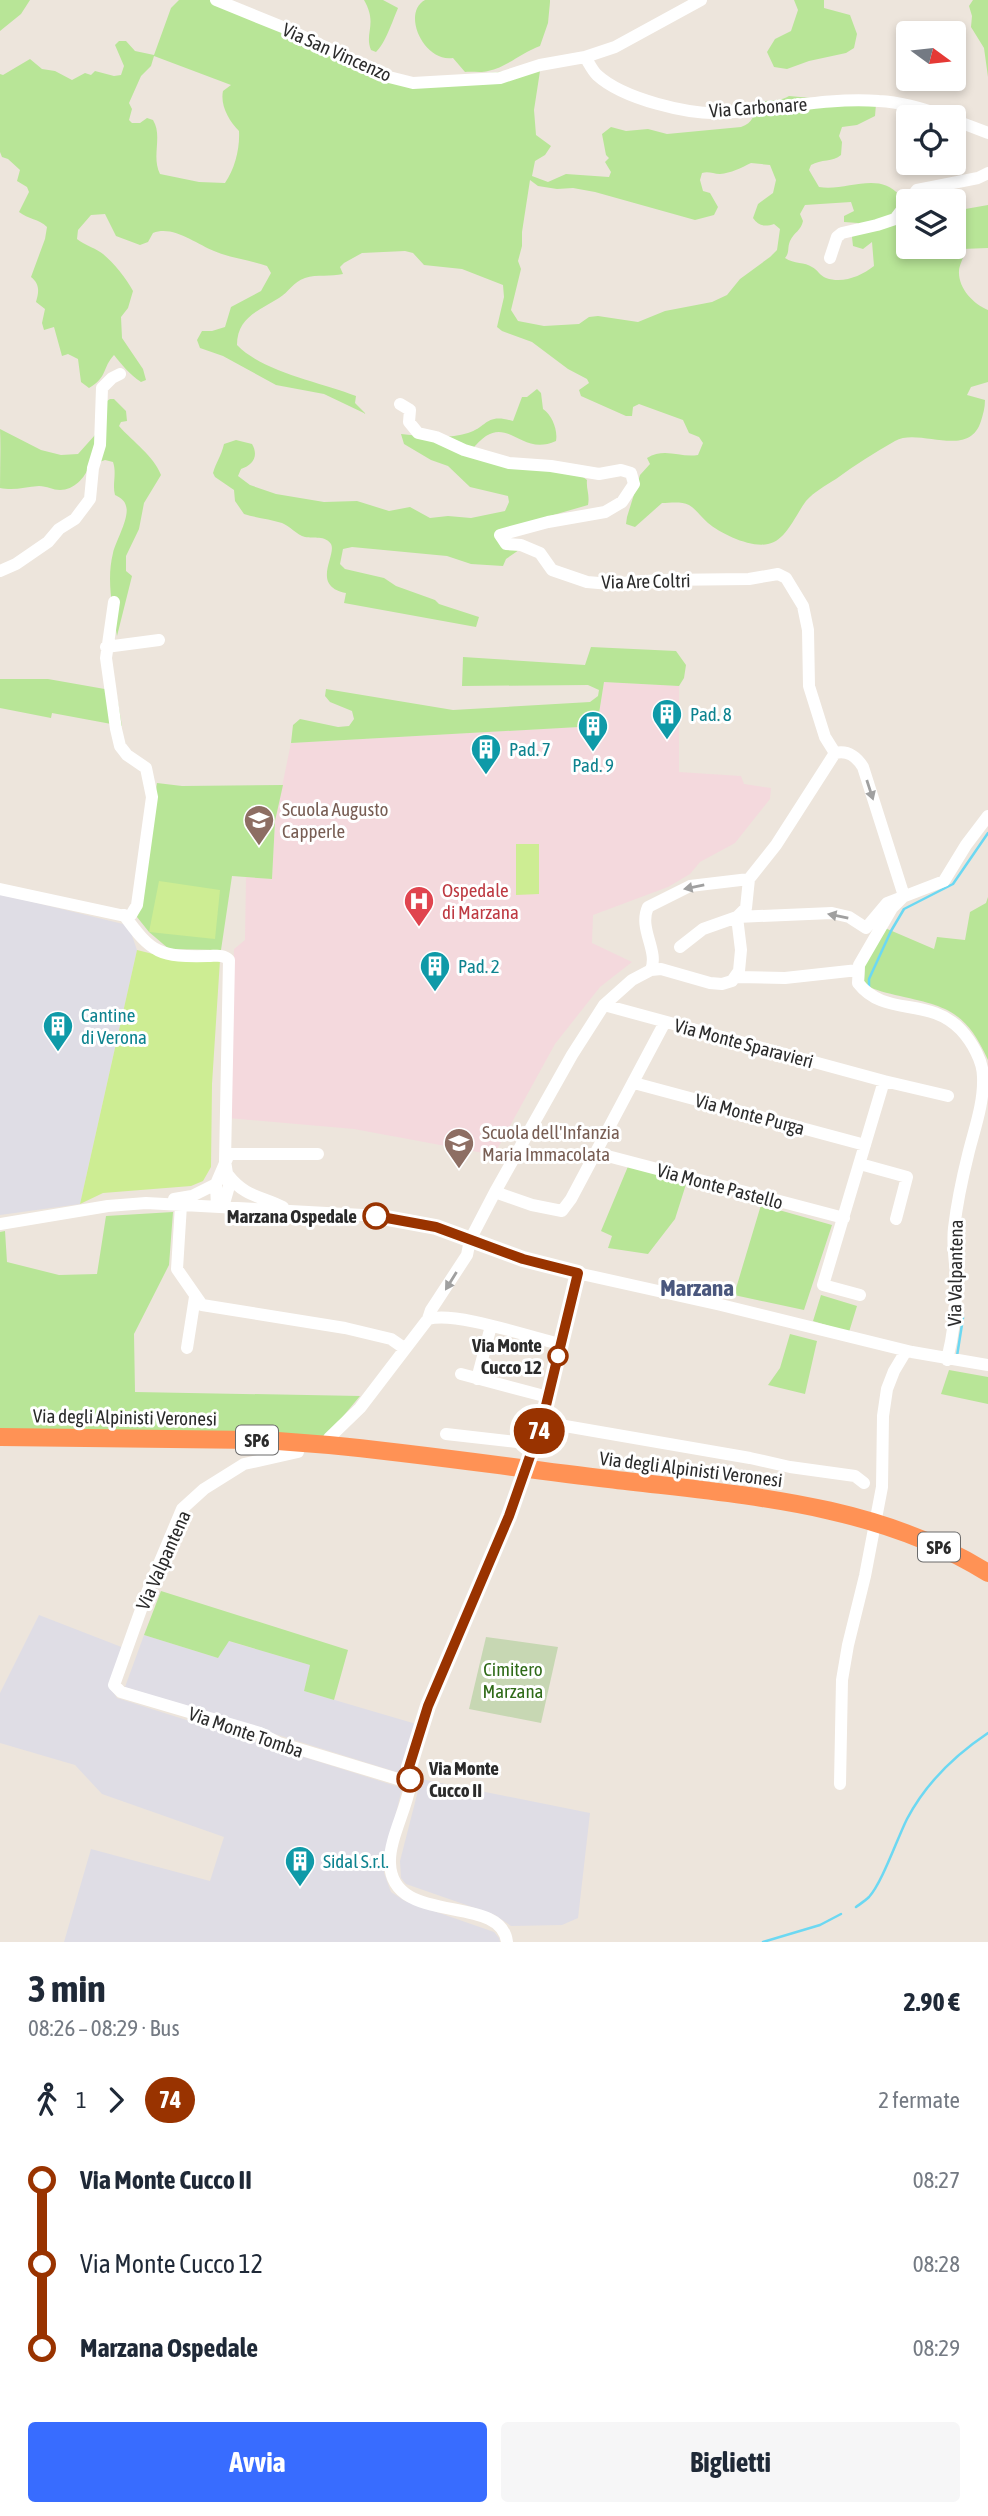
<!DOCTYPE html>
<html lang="it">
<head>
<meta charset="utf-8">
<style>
	body { margin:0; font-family:"Asap Condensed",sans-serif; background:#f6f6f7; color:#1f2937; height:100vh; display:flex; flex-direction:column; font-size:26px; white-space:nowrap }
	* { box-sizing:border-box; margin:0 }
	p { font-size:23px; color:#747a83 }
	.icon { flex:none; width:38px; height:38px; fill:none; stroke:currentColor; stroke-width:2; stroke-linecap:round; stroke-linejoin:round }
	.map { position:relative; height:1942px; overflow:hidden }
	.sheet { display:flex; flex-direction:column; background:#fff; flex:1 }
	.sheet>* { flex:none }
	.badge { padding:0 14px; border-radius:23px; font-size:24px; line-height:46px }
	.needle { width:46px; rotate:105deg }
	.fabs { position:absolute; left:896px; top:21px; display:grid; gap:14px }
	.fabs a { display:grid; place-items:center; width:70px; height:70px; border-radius:7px; background:#fff; box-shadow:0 4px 10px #0003; font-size:35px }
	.map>.badge { position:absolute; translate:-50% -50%; box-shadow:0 0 0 4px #fff }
	.legs { display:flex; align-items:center; gap:10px; height:77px; padding:0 28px; font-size:23px }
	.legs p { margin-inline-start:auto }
	.headline { display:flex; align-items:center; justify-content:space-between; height:119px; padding:0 28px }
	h1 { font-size:38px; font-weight:700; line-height:52px }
	.primary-button { display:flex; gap:14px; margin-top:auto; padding:14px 28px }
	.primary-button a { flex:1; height:80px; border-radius:7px; background:#386cff; color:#fff; font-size:28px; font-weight:700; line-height:80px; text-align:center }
	.primary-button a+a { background:#f6f6f7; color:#1f2937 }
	ul { padding:0 28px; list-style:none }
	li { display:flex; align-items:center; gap:24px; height:84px; font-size:26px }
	li i { display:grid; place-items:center; width:10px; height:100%; margin:0 9px; background:currentColor }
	li i::after { content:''; width:18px; height:18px; margin:-9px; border:5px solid; border-radius:50%; background:#fff }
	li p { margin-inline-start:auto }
	li:first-child i { background:linear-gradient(#0000 50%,currentColor 0) }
	li:last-child i { background:linear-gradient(currentColor 50%,#0000 0) }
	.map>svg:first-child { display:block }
</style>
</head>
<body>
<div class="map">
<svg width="988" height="1942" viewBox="0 0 988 1942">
	<rect width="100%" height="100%" fill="#ede5dc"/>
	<path fill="#dfdde5" d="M 0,894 L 123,924 L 129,927 L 137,950 L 80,1204 L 0,1215 Z
		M 39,1615 L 124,1648 L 111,1689 L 117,1698 L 402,1788 L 385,1860 L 384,1873 L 391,1892 L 405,1901 L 494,1932 L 499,1938 L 500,1942 L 64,1942 L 91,1849 L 210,1881 L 224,1837 L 102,1794 L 75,1765 L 0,1743 L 0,1693 Z
		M 144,1635 L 218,1658 L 228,1641 L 310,1665 L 304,1691 L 423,1726 L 406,1775 L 125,1687 Z
		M 421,1779 L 590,1813 L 578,1918 L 562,1925 L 511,1926 L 495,1915 L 406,1884 L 401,1878 L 400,1861 Z"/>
	<path fill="#f4d9dd" d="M 604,682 L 679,686 L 679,772 L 741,776 L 744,784 L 771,788 L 770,799 L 735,843 L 700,862 L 690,874 L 668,887 L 593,915 L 592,943 L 632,962 L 600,987 L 555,1044 L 494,1155 L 354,1129 L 227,1118 L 234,949 L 245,940 L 246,877 L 272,879 L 275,821 L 291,743 L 597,726 Z"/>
	<path fill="#b8e597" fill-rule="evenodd" d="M 0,0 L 30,0 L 21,14 L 0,31 Z
		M 179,0 L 211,0 L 409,83 L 531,68 L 540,71 L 534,110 L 536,135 L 551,146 L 545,155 L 535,161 L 532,176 L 548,182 L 566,174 L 609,177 L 611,172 L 605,162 L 609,158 L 606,155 L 602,134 L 611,127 L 626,131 L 648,129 L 667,134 L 741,127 C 753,123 755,115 755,102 C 766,100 780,102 789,96 L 876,104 L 875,116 L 857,125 L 842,127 L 839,136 L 842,142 L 841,155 C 833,162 821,159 811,165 L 809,170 L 819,187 C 846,192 879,170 900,196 L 897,209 L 899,213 L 908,217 L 908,247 L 954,247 L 954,211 L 988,205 L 988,248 L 962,249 L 964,254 C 963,259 959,266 959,271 C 958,288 973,304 988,310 L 988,382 L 971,387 L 967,395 L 985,400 C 985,408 983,414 981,421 C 969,460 919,427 895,441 C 874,453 855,465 836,479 C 826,485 814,492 806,501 C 796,514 786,541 768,544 C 751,548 721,534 708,523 C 702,518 696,509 689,505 C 681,501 670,503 662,503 L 635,527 L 626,524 L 627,517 L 640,475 L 650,464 L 647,458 C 665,447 680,458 698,455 L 703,443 L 699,437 L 689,433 L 683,420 L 639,404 L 633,407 L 632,416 L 626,416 L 581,396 L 579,390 L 589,383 L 587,379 L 568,369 L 532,342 L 502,331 L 497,327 L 504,297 L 503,285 L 462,269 L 424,265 L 413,253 L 405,251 L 362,253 L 344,263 L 340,267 L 343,274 C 331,277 317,274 305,278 C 293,282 289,292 279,298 C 260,310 237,317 237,345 C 263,372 320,382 356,396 L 355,403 L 366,414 L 324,394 L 276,385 L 223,356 L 200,348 L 197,340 L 202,331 L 212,331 L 225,327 L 231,307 L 261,291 L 271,273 L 267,266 C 250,260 230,258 214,251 C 196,244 173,225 153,233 L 148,242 L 140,245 L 116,236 L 105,214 L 91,215 L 78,230 L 77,239 C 83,244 99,250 103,254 C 114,263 126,278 133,291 L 128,308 L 121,317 L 122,338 L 143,369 L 146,380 L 141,382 C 129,374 122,365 114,355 C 102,368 108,377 89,388 L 81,382 L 78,359 L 68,354 L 62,356 L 54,327 L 44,330 L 42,323 L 45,309 L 36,302 C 39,292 40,284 31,277 L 45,239 L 47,227 C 39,219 28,219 19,212 L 29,192 L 27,187 L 17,181 L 20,170 L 8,159 L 2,157 L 0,152 L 0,74 L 3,75 L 30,59 L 42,69 L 55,71 L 72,80 L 85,73 L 91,75 L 95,71 L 114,76 L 121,75 L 124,66 L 115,45 L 119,41 L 126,41 L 135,51 L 154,55 L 171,8 ZM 154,56 L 231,85 L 223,91 C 220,105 229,121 239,131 C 240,148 235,169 225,183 L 199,182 L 160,174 C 151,156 163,136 153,120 L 147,118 L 140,123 L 132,123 L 129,120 L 132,109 L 129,103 L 141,76 L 151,66 ZM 751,163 L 770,165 L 776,180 L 773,193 L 758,204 L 753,218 C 758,226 765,227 774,224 L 780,229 L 777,250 L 770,257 L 740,279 L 727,295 L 712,302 L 665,311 L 638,322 L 598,316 L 589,317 L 579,324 L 544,326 L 518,321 L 511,310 L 521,269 L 518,261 L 522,246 L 522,232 L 530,180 L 538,186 L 557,189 L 573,188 L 595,192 L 695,220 L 714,215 L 718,207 L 710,193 L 703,191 L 700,180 L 702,173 C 709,171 713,174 720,174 C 731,173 741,168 751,163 ZM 851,202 L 854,211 L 844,216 L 844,222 L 858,223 L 852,237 L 853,246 L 863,249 L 872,242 L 874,266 C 861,276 843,284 826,278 C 820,276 818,270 812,267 C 805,262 794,264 785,258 C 790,252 787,248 790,241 C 794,232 801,231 803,221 L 800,214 L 805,205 Z
		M 364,0 L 383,0 L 398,8 C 393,20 385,44 376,52 L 371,50 C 364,33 378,24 364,0 Z
		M 425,0 L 550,0 L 550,2 L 548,23 L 540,46 C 521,53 507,67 488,71 C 481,73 472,71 465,72 L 453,58 C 424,63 401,13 425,0 Z
		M 794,0 L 824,0 L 824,8 L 850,15 L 857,34 L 854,48 L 846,53 L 809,61 L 787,69 L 774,67 L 767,52 L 775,39 L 791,31 L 798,10 Z
		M 973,0 L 988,0 L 988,77 L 984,48 L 971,27 L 972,16 L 969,6 Z
		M 537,389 L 541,393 L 543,409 C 552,415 558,430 556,441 C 517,459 506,405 471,451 L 579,474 L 587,480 C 586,489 590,495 588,505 L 498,531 L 519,550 L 506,559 L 503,566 L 471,564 L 447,556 L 352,547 L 343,549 L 340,564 L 345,569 L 384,578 L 396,586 L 435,600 L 439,604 L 479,617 L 476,627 L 344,603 L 346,593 C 310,586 337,555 331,544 C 325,535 314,539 305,537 C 297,535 290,526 282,523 C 270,519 256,518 244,514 L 235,501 L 234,490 L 215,477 L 213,473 C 216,462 221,457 224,444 L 236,440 L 252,444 C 259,456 253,465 241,469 L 238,476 L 250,485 L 276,494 L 324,502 L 357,501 L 389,511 L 410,507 L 430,518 L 448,516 L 471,518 L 505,511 L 509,502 L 508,496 L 470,487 L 448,466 L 431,460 L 404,444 L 401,434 C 422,436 447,440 468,433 C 488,427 485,413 513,421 L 522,397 L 527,397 Z
		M 110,399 L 114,399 L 126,411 L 127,421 L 121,422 L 119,426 C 134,443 153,455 161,475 L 144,503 L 139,529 L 126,556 L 126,571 L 132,576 L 117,636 C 113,609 106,581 113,553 C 116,541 130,517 126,506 C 125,500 119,497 115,495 C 112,484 117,474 113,462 L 105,460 L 89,466 C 85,478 74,490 60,490 C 53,490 47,486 39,486 C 25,487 14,491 0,488 C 0,468 1,449 0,429 L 41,450 L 61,455 L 78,454 L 95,435 L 104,403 Z
		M 591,647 L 676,651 L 686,665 L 684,678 L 679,686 L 604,682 L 597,726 L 291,743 L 293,725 L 300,719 L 338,727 L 349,726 L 354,719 L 352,711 L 330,702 L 325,696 L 326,689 L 453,710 L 590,702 L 598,696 L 599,690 L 588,685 L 462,686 L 463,657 L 585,665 Z
		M 0,679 L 48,679 L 116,691 L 122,726 L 52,713 L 51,718 L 0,708 Z
		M 157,783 L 182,786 L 283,785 L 275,821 L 272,879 L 232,876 L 221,950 L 169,949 L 149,932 L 137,917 Z
		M 988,897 L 988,1060 C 966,1012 949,1007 900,996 C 887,993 876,991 864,984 L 865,964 L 885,928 L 934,949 L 937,937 L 965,940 L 970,912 L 986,903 Z
		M 629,1164 L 688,1178 L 675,1219 L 648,1254 L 608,1248 L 612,1236 L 601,1231 Z
		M 761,1205 L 832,1225 L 804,1310 L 734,1295 Z
		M 173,1212 L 169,1265 L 134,1334 L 135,1392 L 360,1396 L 325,1438 L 0,1431 L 0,1232 L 5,1231 L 7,1262 L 59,1275 L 97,1274 L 106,1216 Z
		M 821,1295 L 857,1306 L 849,1332 L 813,1321 Z
		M 790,1334 L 817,1341 L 805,1394 L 768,1385 L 780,1368 Z
		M 949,1370 L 988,1377 L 988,1404 L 941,1394 Z
		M 161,1591 L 348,1650 L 334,1700 L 304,1691 L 310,1665 L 229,1641 L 218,1658 L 144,1635 Z"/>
	<path fill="#c7d7b3" d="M 486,1637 L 558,1647 L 541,1723 L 469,1709 Z"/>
	<path fill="#cded93" d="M 516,844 L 539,844 L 539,894 L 516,895 Z
		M 159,881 L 220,890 L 215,939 L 149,932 Z
		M 137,950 L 169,958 L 220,960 L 212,1084 L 211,1167 L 203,1181 L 191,1186 L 103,1193 L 80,1204 Z"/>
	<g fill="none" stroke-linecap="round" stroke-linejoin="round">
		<path stroke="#6cd8f2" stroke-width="2.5" d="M 869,987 L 869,979 L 891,931 L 904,909 L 953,884 L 988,833
			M 957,1356 L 963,1318 L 961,1304
			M 856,1907 C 860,1904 865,1901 869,1897 C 882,1883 897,1839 907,1819 C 926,1783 955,1755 988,1733
			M 763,1942 L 820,1925 L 841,1914"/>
		<path stroke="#fff" stroke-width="12" d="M 216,0 L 285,28 L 385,76 L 413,83 L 500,78 L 540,65 L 585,57 L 615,47 L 701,0
			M 585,57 C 589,63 592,70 597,75 C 623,99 689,115 723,113 C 775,110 827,97 879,101 C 902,102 925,109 946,117
			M 954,120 L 988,133
			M 830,258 L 837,237 L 842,233 L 877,225 L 895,219 L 917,190 L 978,178 L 988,173
			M 400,404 L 410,410 L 409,422 L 418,433 L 436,437 L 464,450 L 509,463 L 551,466 L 599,474 L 621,470 L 631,473 L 634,484 L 622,502 L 605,512 L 548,522 L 500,535 L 506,544 L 521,545 L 540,553 L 552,570 L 587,582 L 610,584 L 659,580 L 749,579 L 778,574 L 786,578 L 803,606 L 808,630 L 809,686 L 825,737 L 835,753
			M 0,571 L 16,564 L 48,542 L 59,529 L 75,519 L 90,499 L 93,468 L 100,445 L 102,388 L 112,378 L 120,374
			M 106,647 L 159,640
			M 749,879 L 776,845 L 835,753 C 848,750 856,756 863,767 L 904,896
			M 0,889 L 125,916 L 131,915 L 137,905 L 152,797 L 146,768 L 127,755 L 120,746 L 116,729 L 106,658 L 114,602
			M 904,896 L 892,908 L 859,965 L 858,983 C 885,1018 929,996 961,1030 C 972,1042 983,1061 983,1077 C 984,1104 974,1130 968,1155 C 962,1179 957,1203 954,1228 C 952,1244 955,1260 956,1276 C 957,1305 954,1332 947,1360
			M 124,915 C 152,954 160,957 208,956 C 217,956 223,954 229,960 L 225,1161 L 229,1186 L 223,1207
			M 737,917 L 746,908 L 749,879
			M 680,947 L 703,929 L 737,917 L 832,913 L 849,917 L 866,928 L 887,903 L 944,881 L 966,845 L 988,816
			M 651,970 C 659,950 638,929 648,907 L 690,886 L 749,879
			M 736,977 L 785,978 L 858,970
			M 604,1005 L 884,1081
			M 634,1083 L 865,1145
			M 596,1153 L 844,1218
			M 860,1164 L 907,1177 L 896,1219
			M 228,1175 C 245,1197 261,1196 283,1207
			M 495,1192 L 532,1205 L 562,1211 L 571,1199 L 665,1022
			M 174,1199 L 192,1196 L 216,1184
			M 181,1205 L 177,1269 L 202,1305 L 345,1328 L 391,1339 L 404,1348
			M 217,1207 L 216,1184 L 229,1154 L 318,1154
			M 0,1224 L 108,1206 L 146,1203 L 381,1216 L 417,1222 L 436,1227 L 523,1259 L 577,1273 L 721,1305 L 912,1352 L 988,1365
			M 860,1295 L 823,1285 L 884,1081 L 948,1096
			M 428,1319 C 456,1311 529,1337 560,1344
			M 187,1348 L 195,1297
			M 461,1374 L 548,1397
			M 477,1379 L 491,1326
			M 542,1422 L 750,1458 L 790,1467 L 855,1476 L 864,1483
			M 446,1434 L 534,1444
			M 329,1438 L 360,1408 L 428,1319 L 431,1310 L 467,1255 L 470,1240 L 495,1192 L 572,1055 L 604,1005 L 632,980 L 651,970 L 661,969 L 710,983 L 722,984 L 732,981 L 739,971 L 741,950 L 737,917
			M 298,1452 L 244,1464 L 204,1489 L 182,1509 L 148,1590 L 114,1685 L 121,1692 L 260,1733 L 279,1743 L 411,1783
			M 840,1784 L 842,1680 L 848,1645 L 865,1576 L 882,1487 L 883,1416 L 887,1389 L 894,1371 L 906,1351
			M 507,1942 C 501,1892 392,1928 390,1863 C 389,1840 406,1810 410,1786 C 411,1779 408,1772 409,1765 C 412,1752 418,1738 422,1725 C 445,1652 483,1585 510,1514 C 540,1435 559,1355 577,1273"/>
		<path stroke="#ff9255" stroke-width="18" d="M 0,1437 L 265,1440 L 329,1445 C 422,1454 515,1468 609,1479 C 738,1495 875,1502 988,1573"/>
	</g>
	<defs><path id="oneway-solid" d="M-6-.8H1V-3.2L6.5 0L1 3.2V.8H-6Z" transform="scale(1.75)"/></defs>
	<g fill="#a0a0a0">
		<use href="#oneway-solid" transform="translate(870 790) rotate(72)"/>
		<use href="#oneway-solid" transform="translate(694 887) rotate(168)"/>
		<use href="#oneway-solid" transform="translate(838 916) rotate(-169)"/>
		<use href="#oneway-solid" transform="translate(451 1281) rotate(122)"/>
	</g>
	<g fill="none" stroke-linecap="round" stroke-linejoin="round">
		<g stroke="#fff" stroke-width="16">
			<path id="line-1" d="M 376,1216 L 436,1227 L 523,1259 L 578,1273 L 542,1422 L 509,1516 L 428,1706 L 409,1767 L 410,1779"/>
		</g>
		<use href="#line-1" stroke="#930" stroke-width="10"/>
	</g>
	<defs>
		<g id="building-pin" transform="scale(1.575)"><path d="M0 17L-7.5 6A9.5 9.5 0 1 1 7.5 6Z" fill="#0f9aa8" stroke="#fff"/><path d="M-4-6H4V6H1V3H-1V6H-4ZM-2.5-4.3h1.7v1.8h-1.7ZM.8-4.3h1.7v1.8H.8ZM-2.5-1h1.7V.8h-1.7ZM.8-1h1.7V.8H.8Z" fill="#fff"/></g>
		<g id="school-pin" transform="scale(1.575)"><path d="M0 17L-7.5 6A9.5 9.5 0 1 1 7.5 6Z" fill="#8d6e63" stroke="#fff"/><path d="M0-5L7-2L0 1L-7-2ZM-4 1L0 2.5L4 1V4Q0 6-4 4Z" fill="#fff"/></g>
		<g id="hospital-pin" transform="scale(1.575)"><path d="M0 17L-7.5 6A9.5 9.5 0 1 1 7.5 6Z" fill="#e0444e" stroke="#fff"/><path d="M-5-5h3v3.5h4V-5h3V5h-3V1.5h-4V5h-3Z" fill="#fff"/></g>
	</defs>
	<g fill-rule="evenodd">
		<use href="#building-pin" x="667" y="714"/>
		<use href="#building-pin" x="593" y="726"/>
		<use href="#building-pin" x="486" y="749"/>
		<use href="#school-pin" x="259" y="820"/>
		<use href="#hospital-pin" x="419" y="901"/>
		<use href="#building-pin" x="435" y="966"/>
		<use href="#building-pin" x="58" y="1026"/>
		<use href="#school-pin" x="459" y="1143"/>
		<use href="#building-pin" x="300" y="1861"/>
	</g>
	<g fill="#fff" stroke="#930" stroke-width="3.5">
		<circle cx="376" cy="1216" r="12"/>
		<circle cx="558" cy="1356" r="9"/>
		<circle cx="410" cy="1779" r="12"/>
	</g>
	<g text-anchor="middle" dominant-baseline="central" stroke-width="6" stroke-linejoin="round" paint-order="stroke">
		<g fill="#fff" stroke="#6b6b6b" stroke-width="2">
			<rect x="236" y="1425.5" width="42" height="29" rx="5"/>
			<rect x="918" y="1532.5" width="42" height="29" rx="5"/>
		</g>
		<g font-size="18" font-weight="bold" fill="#2b2b2b">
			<text x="257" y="1440">SP6</text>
			<text x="939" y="1547">SP6</text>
		</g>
		<g font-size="19" fill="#2b2b2b" stroke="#fff">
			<text transform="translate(337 52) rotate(24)">Via San Vincenzo</text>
			<text transform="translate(758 107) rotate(-4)">Via Carbonare</text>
			<text transform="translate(646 581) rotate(-1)">Via Are Coltri</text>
			<text transform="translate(744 1043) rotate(15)">Via Monte Sparavieri</text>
			<text transform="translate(750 1114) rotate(15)">Via Monte Purga</text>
			<text transform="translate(720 1186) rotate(15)">Via Monte Pastello</text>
			<text transform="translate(955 1273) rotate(-89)">Via Valpantena</text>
			<text transform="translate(125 1417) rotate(1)">Via degli Alpinisti Veronesi</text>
			<text transform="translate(691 1469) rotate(7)">Via degli Alpinisti Veronesi</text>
			<text transform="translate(163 1560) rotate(-66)">Via Valpantena</text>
			<text transform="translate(246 1732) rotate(19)">Via Monte Tomba</text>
		</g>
		<g font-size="19" fill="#0d838f" stroke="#fff" text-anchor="start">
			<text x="690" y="714">Pad. 8</text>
			<text x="509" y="749">Pad. 7</text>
			<text x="593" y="765" text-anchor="middle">Pad. 9</text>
			<text x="458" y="966">Pad. 2</text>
			<text x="81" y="1015">Cantine<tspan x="81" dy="22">di Verona</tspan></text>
			<text x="323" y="1861">Sidal S.r.l.</text>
		</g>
		<g font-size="19" fill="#785e54" stroke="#fff" text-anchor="start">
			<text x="282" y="809">Scuola Augusto<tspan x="282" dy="22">Capperle</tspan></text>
			<text x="482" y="1132">Scuola dell'Infanzia<tspan x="482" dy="22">Maria Immacolata</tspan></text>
		</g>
		<g font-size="19" fill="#be3a42" stroke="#fff" text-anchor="start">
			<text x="442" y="890">Ospedale<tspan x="442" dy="22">di Marzana</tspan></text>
		</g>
		<g font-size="19" font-weight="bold" fill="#2b2b2b" stroke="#fff" text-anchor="end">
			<text x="357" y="1216">Marzana Ospedale</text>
			<text x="542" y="1345">Via Monte<tspan x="542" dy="22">Cucco 12</tspan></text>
			<text x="429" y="1768" text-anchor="start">Via Monte<tspan x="429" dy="22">Cucco II</tspan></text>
		</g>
		<g font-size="19" fill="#2f6a18" stroke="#fff">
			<text x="513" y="1669">Cimitero<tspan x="513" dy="22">Marzana</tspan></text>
		</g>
		<g font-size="23" font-weight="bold" fill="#4a577d" stroke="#fff">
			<text x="697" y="1288">Marzana</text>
		</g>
	</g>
</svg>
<div class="fabs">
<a><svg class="needle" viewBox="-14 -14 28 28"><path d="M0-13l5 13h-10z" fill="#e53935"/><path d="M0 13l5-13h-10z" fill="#747a83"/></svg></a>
<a><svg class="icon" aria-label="locate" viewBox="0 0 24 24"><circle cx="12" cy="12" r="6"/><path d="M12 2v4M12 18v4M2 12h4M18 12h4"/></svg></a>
<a><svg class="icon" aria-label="layers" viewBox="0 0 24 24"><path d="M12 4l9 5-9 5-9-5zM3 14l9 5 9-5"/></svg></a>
</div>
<b class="badge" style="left:539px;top:1431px;background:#930;color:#fff">74</b>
</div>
<section class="sheet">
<div class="headline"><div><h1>3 min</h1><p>08:26 – 08:29 · Bus</p></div><b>2.90 €</b></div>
<div class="legs"><svg class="icon" aria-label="walk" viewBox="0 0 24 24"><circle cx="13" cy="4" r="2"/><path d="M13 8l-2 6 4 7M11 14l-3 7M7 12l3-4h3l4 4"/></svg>1<svg class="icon" aria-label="forward" viewBox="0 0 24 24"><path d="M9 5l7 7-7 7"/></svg><b class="badge" style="background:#930;color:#fff">74</b><p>2 fermate</p></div>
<ul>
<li><i style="color:#930"></i><b>Via Monte Cucco II</b><p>08:27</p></li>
<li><i style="color:#930"></i><span>Via Monte Cucco 12</span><p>08:28</p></li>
<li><i style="color:#930"></i><b>Marzana Ospedale</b><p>08:29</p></li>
</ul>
<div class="primary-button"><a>Avvia</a><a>Biglietti</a></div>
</section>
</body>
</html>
